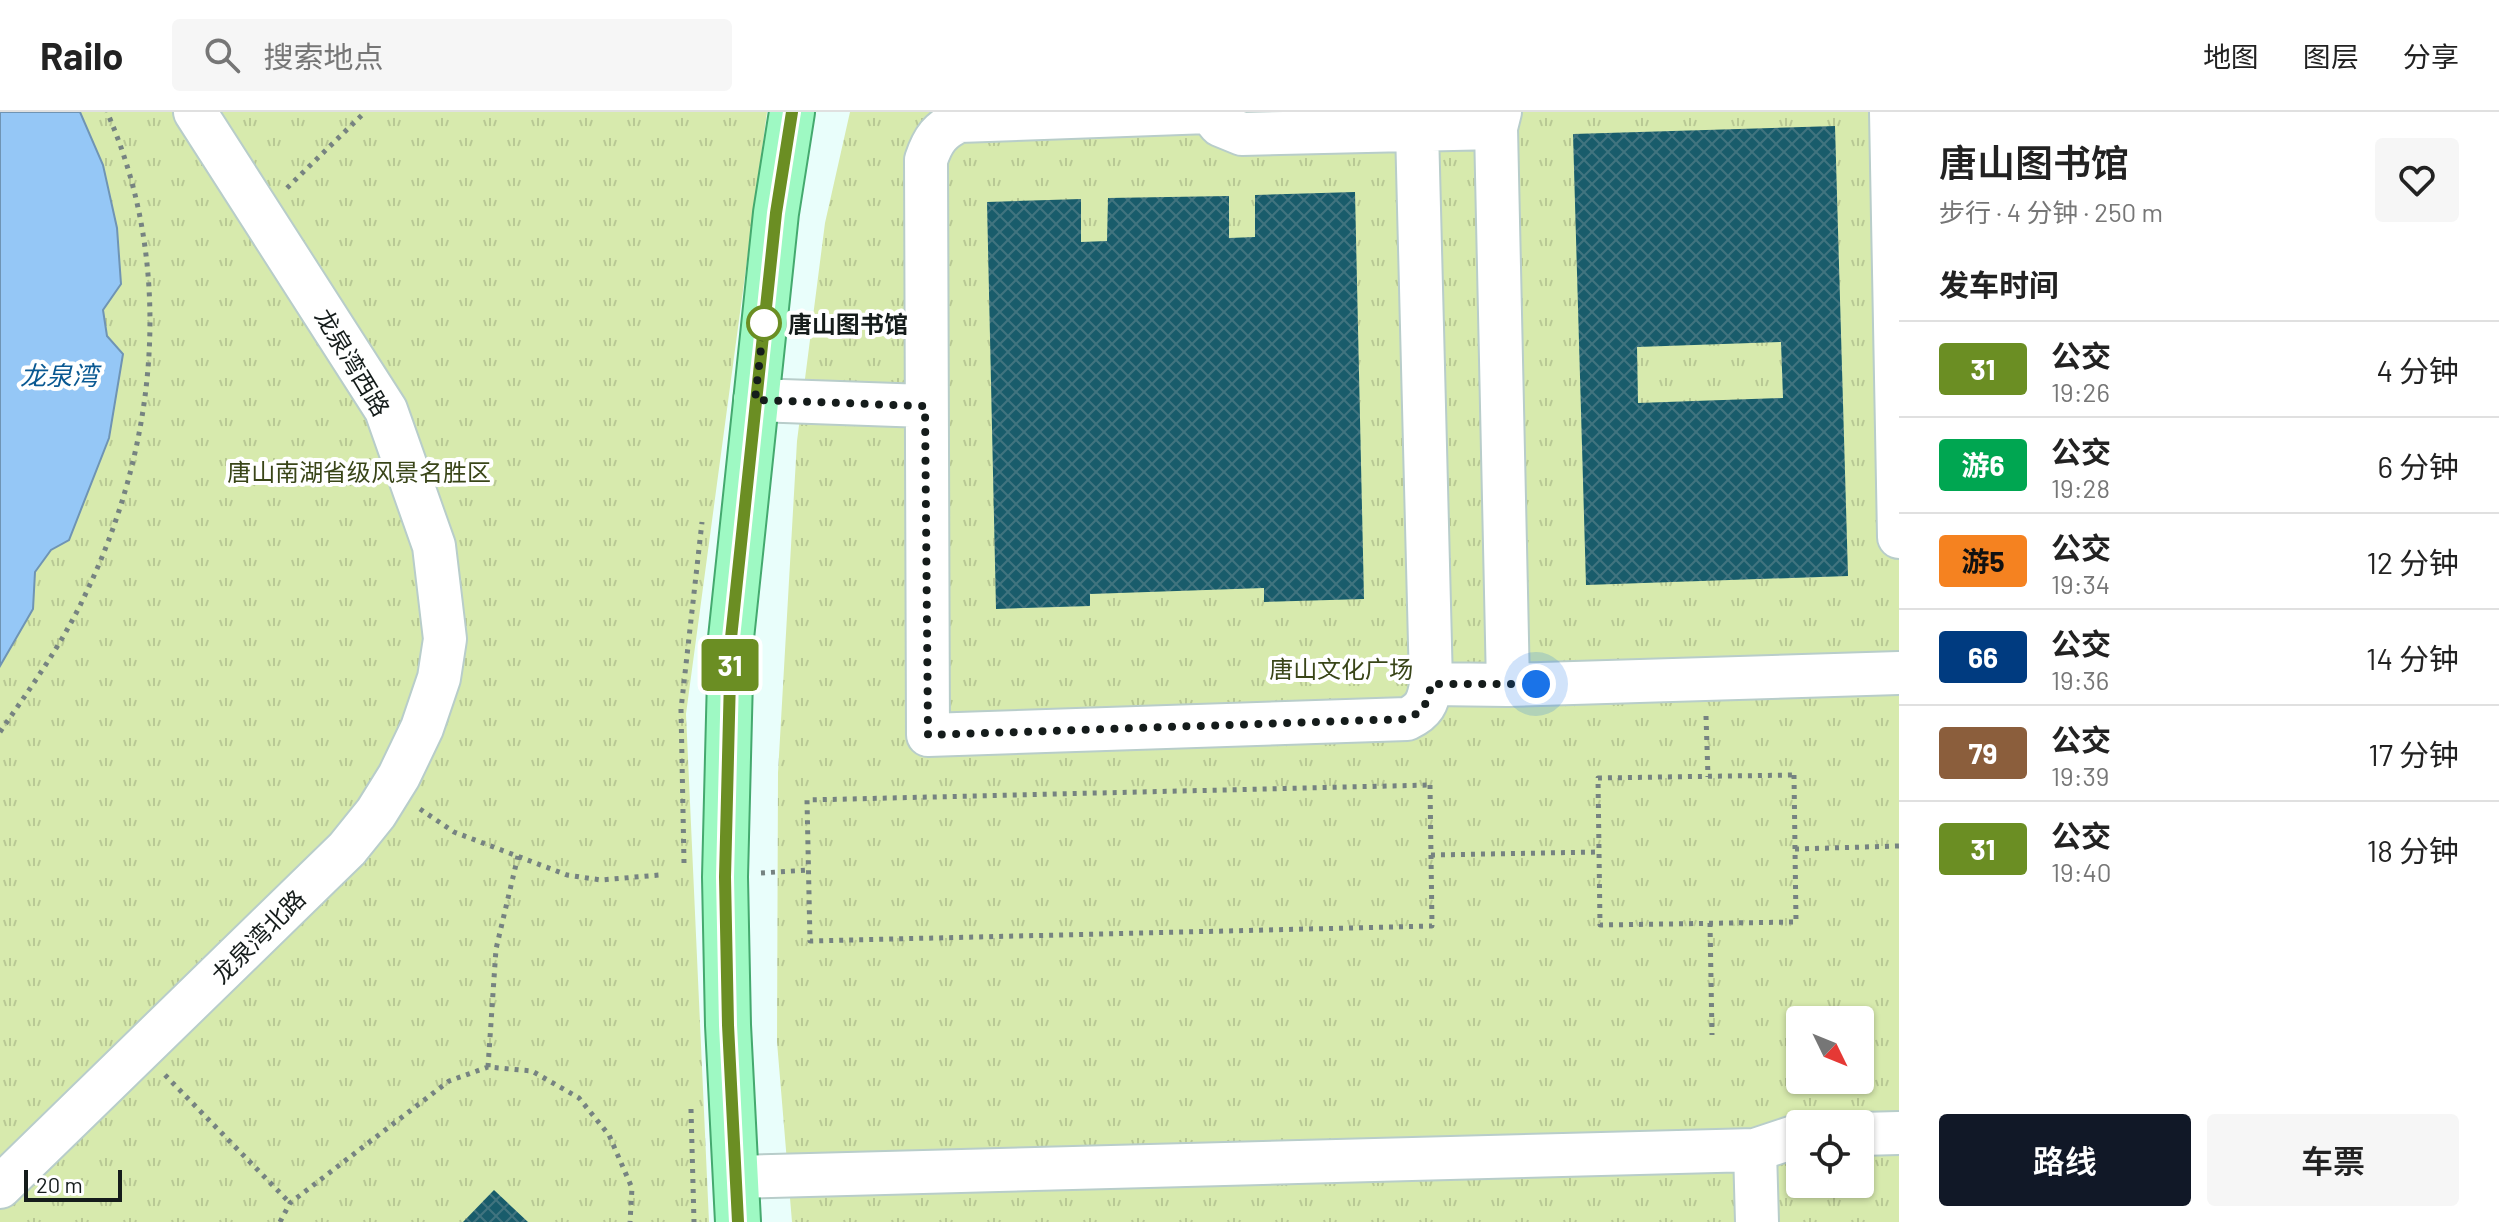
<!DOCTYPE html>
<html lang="zh">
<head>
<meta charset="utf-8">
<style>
	body { margin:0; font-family:Barlow,"Noto Sans SC",sans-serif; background:#f6f6f6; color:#222; height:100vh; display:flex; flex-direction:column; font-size:30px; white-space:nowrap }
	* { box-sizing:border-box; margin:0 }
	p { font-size:26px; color:#767676 }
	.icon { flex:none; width:44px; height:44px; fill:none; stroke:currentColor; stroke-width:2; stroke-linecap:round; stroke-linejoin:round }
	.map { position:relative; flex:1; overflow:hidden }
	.sheet { display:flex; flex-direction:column; background:#fff; width:600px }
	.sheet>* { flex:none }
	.badge { padding:0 16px; border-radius:6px; font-size:28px; line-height:52px }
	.needle { width:52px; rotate:133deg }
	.fabs { position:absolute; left:1786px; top:894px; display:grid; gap:16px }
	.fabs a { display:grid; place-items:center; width:88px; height:88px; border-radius:8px; background:#fff; box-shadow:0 2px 6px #0004; font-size:40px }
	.scale { position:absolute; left:24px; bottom:20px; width:98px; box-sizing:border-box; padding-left:8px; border:4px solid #151c1b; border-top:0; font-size:22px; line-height:28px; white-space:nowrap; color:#151c1b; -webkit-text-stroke:6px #fff; paint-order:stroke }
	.you { position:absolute; width:40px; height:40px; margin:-20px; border:6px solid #fff; border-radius:50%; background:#1a73e8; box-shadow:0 0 0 12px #1a73e833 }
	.map>.badge { position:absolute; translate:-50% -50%; box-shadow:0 0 0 4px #fff }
	h2 { padding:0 40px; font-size:30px; line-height:72px }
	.round { display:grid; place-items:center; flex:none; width:84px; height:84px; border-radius:8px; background:#f6f6f6 }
	.summary { display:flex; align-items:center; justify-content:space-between; height:136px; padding:0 40px }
	h1 { font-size:38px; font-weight:600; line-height:60px }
	.action { display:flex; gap:16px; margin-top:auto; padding:16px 40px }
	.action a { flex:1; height:92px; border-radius:8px; background:#111827; color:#fff; font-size:32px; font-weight:600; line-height:92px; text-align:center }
	.action a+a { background:#f6f6f6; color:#222 }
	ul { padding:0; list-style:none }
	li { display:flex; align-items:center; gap:24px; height:96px; padding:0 40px; border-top:2px solid #e0e0e0 }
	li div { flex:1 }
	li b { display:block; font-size:30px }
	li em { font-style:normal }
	li .badge { min-width:88px; font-weight:700; text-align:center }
	header { display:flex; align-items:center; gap:48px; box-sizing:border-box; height:112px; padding:0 40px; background:#fff; border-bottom:2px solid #e0e0e0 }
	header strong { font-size:38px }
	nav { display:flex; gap:44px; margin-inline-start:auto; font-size:28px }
	.search { width:560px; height:72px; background:#f6f6f6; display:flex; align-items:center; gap:20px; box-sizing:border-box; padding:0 28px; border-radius:8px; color:#767676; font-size:30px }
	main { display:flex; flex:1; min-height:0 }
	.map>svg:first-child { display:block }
</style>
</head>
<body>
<header>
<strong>Railo</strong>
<div class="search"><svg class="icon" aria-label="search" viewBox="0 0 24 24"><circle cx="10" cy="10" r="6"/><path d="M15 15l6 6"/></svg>搜索地点</div>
<nav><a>地图</a><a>图层</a><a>分享</a></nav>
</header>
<main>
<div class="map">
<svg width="1899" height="1110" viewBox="0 0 1899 1110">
	<defs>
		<pattern id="grass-tufts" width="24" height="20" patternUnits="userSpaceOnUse" patternTransform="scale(2)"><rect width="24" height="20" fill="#d7eaad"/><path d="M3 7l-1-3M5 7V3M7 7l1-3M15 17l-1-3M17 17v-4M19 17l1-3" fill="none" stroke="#b8c894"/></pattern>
		<pattern id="building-cross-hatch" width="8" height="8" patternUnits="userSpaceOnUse" patternTransform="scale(2)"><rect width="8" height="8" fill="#195c6b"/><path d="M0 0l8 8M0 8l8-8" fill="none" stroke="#41747f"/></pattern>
	</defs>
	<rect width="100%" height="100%" fill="#e9fefb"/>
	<path fill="url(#grass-tufts)" fill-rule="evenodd" d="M 0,0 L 767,0 L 686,602 L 709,1110 L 0,1110 Z
		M 850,0 L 1899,0 L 1899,1110 L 792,1110 L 777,930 L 778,661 L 797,329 L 825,111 ZM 1800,908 L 1860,908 L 1860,968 L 1800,968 ZM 1800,1012 L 1860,1012 L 1860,1072 L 1800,1072 Z"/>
	<path fill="#95c7f6" stroke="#6f94b4" stroke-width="2" d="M 0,0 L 80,0 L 103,53 L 117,116 L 121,172 L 103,198 L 107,224 L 123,242 L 109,326 L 69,428 L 51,438 L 35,460 L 33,497 L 0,554 Z"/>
	<path fill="url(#building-cross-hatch)" fill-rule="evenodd" d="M 1835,14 L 1848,464 L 1586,473 L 1573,22 ZM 1781,230 L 1783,286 L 1638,291 L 1637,235 Z
		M 1355,80 L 1364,487 L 1264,490 L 1264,476 L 1090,482 L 1090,494 L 996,497 L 987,90 L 1081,87 L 1081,130 L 1107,129 L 1108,86 L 1229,84 L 1229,126 L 1255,125 L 1255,83 Z
		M 494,1078 L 528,1110 L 463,1110 Z"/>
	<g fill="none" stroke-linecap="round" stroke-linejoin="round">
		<g stroke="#b8cdca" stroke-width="46">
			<path id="minor" d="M 1209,0 L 959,9 C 940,18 933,27 926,48 L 928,623 L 1407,607 C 1424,599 1428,591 1431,572 L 1417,17
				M 1209,0 L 1220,13 L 1242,22 L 1496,16
				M 1891,0 L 1899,425
				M 755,288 L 925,294
				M 1431,572 L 1508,573 L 1496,16 L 1500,0
				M 1508,573 L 1899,561
				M 1860,1022 L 1899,1021
				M 1755,1038 L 1800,1023
				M 735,1065 L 1755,1038 L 1757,1110
				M 0,1075 L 347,737 L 376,701 L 399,664 L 422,616 L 439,566 L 445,527 L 434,434 L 386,298 L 195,0"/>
		</g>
		<g stroke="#44a96e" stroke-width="48">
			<path id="major" d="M 738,1110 L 728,913 L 725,765 L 731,526 L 776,101 L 792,0"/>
		</g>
		<path stroke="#768381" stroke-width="5" stroke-dasharray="4 6" stroke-linecap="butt" d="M 287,76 L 365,0
			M 1706,604 L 1708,665
			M 0,620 C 31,575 63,531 86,481 C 158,331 175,154 107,0
			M 1794,663 L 1796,810 L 1600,813 L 1598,666 Z
			M 1430,673 L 1432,814 L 810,829 L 807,688 Z
			M 420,697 L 454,720 L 567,763 L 601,768 L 659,763
			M 1795,737 L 1899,734
			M 1431,743 L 1599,740
			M 684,751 L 681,597 L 702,410
			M 761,761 L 809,758
			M 1710,811 L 1712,923
			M 488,955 L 496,837 L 518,744
			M 165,963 L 290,1091
			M 691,997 L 694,1110
			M 280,1110 L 290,1091 L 449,969 L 488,955 L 532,959 L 579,986 L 609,1023 L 632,1076 L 630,1110"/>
		<use href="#minor" stroke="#fff" stroke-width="42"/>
		<use href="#major" stroke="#9ef9c3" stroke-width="44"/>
	</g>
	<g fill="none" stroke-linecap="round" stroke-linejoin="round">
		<g stroke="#fff" stroke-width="18">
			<path id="line" d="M 738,1110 L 728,913 L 725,765 L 731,526 L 776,101 L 792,0"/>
		</g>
		<use href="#line" stroke="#6b8e23" stroke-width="12"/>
		<path stroke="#151c1b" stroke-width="8" stroke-dasharray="0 14.4" d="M 764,211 L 755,288 L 925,294 L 928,623 L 1407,607 C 1424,599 1428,591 1431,572 L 1536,572"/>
	</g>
	<circle fill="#fff" stroke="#6b8e23" stroke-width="4" cx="764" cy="211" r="16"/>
	<g text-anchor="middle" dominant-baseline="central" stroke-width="8" stroke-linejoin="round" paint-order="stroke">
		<g font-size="24" font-weight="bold" fill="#151c1b" stroke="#fff" text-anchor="start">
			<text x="788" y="211">唐山图书馆</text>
		</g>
		<g font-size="24" fill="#151c1b" stroke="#fff">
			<text transform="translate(353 250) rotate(59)">龙泉湾西路</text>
			<text transform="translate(258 824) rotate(-45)">龙泉湾北路</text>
		</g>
		<g font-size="24" fill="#394518" stroke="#fff">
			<text x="359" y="359">唐山南湖省级风景名胜区</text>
			<text x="1341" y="556">唐山文化广场</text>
		</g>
		<g font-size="26" font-style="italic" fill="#0a5992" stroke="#fff">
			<text x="59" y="262">龙泉湾</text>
		</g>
	</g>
</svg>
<div class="fabs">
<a><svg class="needle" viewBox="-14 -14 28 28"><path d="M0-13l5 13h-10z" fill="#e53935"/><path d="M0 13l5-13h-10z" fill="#767676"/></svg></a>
<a><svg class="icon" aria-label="locate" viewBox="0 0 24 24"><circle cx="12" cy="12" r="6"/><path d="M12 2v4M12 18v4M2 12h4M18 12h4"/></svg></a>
</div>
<div class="scale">20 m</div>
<div class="you" style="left:1536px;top:572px"></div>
<b class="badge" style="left:730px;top:553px;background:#6b8e23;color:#fff">31</b>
</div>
<section class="sheet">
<div class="summary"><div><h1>唐山图书馆</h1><p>步行 · 4 分钟 · 250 m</p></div><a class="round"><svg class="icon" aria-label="heart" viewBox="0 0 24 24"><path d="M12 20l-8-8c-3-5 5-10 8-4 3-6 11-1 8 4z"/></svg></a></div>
<h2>发车时间</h2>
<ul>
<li><span class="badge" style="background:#6b8e23;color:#fff">31</span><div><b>公交</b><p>19:26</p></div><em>4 分钟</em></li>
<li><span class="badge" style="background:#00a651;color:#fff">游6</span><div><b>公交</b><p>19:28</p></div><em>6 分钟</em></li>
<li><span class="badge" style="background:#f58220;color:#111">游5</span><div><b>公交</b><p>19:34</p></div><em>12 分钟</em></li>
<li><span class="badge" style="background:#003b80;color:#fff">66</span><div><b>公交</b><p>19:36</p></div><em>14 分钟</em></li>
<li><span class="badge" style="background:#8b5e3c;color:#fff">79</span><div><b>公交</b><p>19:39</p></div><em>17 分钟</em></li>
<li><span class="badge" style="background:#6b8e23;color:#fff">31</span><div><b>公交</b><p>19:40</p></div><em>18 分钟</em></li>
</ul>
<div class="action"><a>路线</a><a>车票</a></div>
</section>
</main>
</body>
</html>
